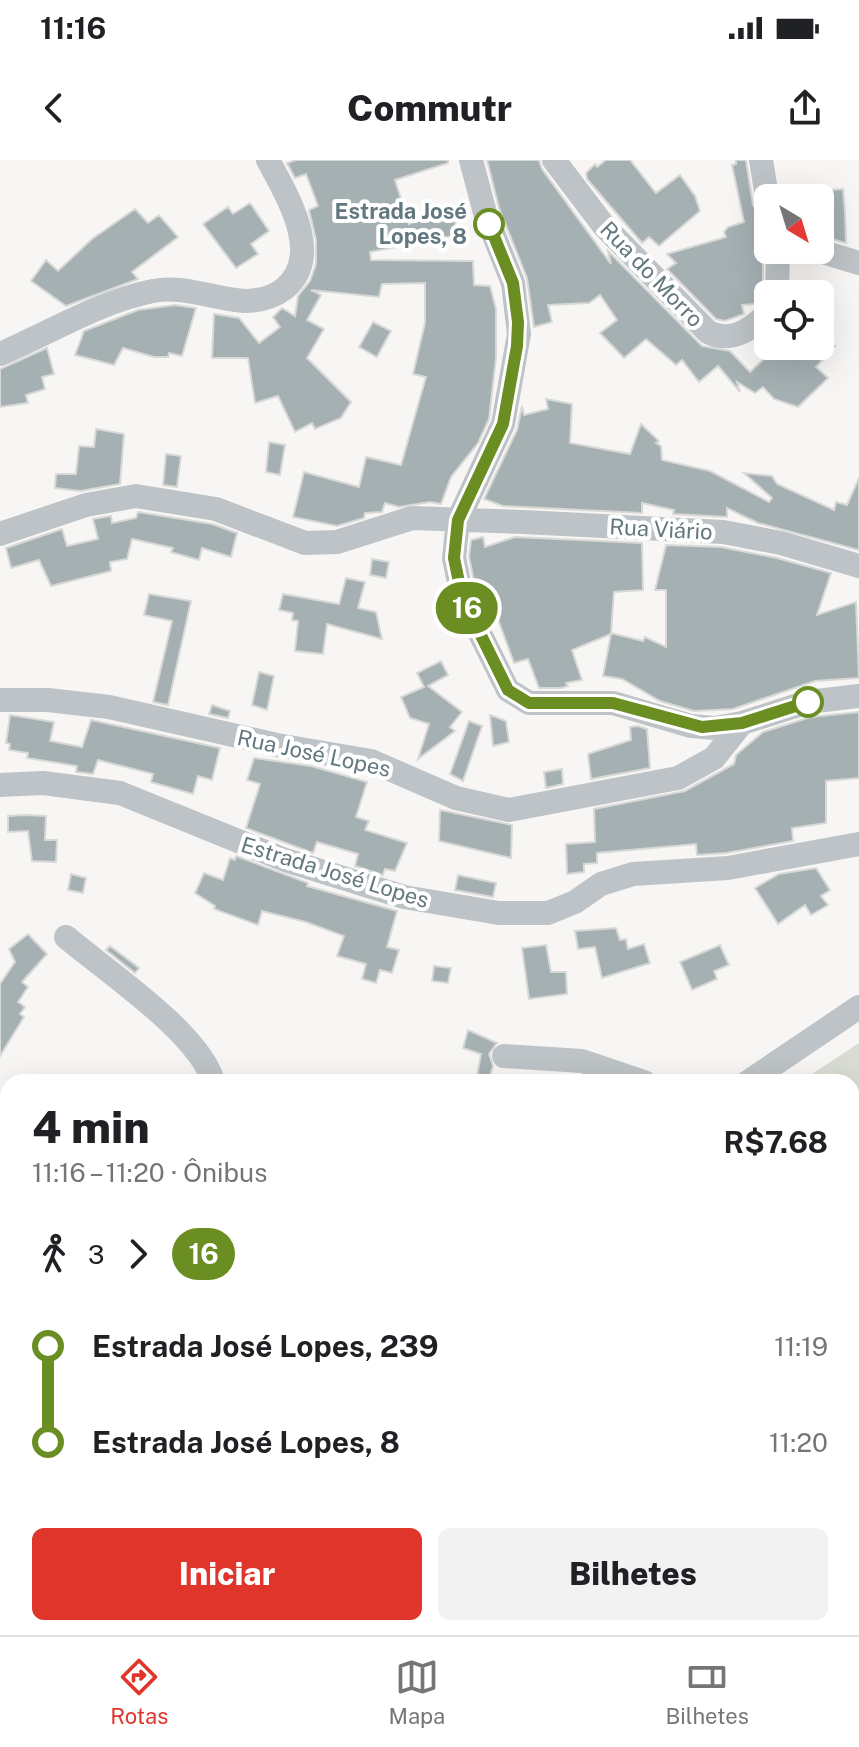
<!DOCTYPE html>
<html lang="pt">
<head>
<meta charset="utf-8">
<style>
	body { margin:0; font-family:"Public Sans",sans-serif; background:#f2f2f2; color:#202124; height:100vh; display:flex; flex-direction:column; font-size:30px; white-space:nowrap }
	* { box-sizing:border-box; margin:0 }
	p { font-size:26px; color:#757577 }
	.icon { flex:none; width:44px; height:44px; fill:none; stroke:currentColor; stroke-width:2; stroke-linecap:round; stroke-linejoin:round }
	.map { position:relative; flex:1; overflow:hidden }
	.side { position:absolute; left:0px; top:914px; width:860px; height:562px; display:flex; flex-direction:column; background:#fff; border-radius:24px 24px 0 0; box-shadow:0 8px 32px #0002 }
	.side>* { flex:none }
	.badge { padding:0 16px; border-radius:26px; font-size:28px; line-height:52px }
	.needle { width:52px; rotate:142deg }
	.tools { position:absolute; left:754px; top:24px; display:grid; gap:16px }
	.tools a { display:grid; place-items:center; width:80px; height:80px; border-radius:12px; background:#fff; box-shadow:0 8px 32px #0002; font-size:40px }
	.map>.badge { position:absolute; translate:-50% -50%; box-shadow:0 0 0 4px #fff }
	.legs { display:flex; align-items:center; gap:12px; height:88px; padding:0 32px; font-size:26px }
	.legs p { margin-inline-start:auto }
	.head { display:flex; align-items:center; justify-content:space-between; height:136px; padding:0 32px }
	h1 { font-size:44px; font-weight:800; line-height:60px }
	.primary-button { display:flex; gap:16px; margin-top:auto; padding:16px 32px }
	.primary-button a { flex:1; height:92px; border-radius:12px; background:#e0352b; color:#fff; font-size:32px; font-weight:800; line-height:92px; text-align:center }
	.primary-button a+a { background:#f2f2f2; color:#202124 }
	ul { padding:0 32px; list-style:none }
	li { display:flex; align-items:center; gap:28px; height:96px; font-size:30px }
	li i { display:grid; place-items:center; width:12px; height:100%; margin:0 10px; background:currentColor }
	li i::after { content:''; width:20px; height:20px; margin:-10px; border:6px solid; border-radius:50%; background:#fff }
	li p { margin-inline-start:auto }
	li:first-child i { background:linear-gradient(#0000 50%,currentColor 0) }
	li:last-child i { background:linear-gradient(currentColor 50%,#0000 0) }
	.status { display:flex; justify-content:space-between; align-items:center; height:56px; padding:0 40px; background:#fff; direction:ltr }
	.status svg { height:22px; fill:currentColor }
	header { display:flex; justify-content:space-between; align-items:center; height:104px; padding:0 32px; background:#fff; font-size:36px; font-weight:800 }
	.menu { display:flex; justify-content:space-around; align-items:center; height:112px; border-top:2px solid #e0e0e0; background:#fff; font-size:22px; color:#757577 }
	.menu a { display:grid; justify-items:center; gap:4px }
	.menu .active { color:#e0352b }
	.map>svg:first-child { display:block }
</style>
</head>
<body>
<div class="status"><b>11:16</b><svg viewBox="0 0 49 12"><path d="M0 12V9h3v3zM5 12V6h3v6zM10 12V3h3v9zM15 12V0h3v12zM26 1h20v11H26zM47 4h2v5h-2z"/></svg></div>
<header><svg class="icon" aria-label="back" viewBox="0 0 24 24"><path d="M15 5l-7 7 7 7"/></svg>Commutr<svg class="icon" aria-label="share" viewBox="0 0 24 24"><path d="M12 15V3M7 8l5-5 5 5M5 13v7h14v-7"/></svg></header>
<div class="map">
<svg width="859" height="1475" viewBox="0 0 859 1475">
	<rect width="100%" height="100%" fill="#f7f6f4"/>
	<path fill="#d8dcd3" d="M 859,883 L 859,1475 L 0,1475 L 0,1091 L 8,1097 L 8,1468 L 852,1468 L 852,922 L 800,922 Z"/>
	<path fill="#a5b0b3" stroke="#d8d8d6" stroke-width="2" d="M 296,0 L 448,0 L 448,3 L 395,20 L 409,64 L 452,49 L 458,75 L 370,92 L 371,100 L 473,101 L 474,125 L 490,126 L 496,149 L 496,198 L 489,259 L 478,283 L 451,317 L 441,344 L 430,342 L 399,347 L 385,343 L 382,352 L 365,353 L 364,358 L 337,366 L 293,357 L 304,312 L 359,327 L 366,297 L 401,305 L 426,217 L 413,214 L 425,163 L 425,123 L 382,124 L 379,137 L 311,130 L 321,135 L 307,160 L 324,169 L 307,198 L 351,242 L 341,258 L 315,269 L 312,263 L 295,272 L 278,236 L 255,243 L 248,198 L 212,198 L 214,154 L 239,158 L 259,183 L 280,167 L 273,157 L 282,148 L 295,156 L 298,136 L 310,121 L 316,104 L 316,80 L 309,50 L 318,46 L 306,14 L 295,18 L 287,3 Z
		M 487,0 L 539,0 L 542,9 L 611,104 L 608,91 L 702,186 L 730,191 L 750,212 L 777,186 L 835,186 L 816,207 L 828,218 L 798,247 L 774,239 L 763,227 L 755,233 L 737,222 L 740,232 L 718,206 L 699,222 L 682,200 L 676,205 L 646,179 L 624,198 L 600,173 L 617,160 L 600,135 L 589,143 L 548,145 L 552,162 L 534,167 L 527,118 L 499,48 Z
		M 606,0 L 630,0 L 656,33 L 680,15 L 695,36 L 700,51 L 659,86 L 649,77 L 642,83 L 587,19 L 586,13 L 595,4 L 597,7 Z
		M 736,0 L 746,0 L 753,45 L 763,57 L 767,80 L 763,90 L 763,139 L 755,144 L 742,145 L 744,154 L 725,161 L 716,159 L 667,109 L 676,103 L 667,94 L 726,77 L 724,72 L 728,67 L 744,62 L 732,5 L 736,4 Z
		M 843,29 L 845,53 L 846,83 L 820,76 L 820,31 Z
		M 250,43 L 269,71 L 251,84 L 258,94 L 236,108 L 203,64 L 228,47 L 233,54 Z
		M 135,49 L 148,63 L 159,55 L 178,77 L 132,112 L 138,119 L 66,146 L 31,121 L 46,100 L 58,111 L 92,79 Z
		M 175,145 L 196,148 L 182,196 L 169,193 L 168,197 L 154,197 L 123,188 L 114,205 L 75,195 L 84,171 L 138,150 Z
		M 373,162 L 391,171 L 377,197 L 359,187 Z
		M 47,188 L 54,214 L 42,217 L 45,229 L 26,235 L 28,243 L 0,247 L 0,209 Z
		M 546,239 L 572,244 L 570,283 L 630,294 L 641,264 L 659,281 L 656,283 L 661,286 L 662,300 L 710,311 L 769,342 L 772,338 L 744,313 L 772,316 L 777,324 L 834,350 L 836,342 L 847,345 L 859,318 L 859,390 L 758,363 L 727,348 L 727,357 L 673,354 L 674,350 L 642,343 L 642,353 L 503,346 L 484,339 L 517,270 L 522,246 L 524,255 L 548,249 Z
		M 96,269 L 124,274 L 120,324 L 80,331 L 55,328 L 56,314 L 76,314 L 79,286 L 94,287 Z
		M 269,282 L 285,285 L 280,315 L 266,312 Z
		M 166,294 L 181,296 L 177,327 L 163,325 Z
		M 138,352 L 212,364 L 237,373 L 231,397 L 202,388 L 199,400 L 171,392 L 173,388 L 132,379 L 127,399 L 110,402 L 111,411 L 51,426 L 39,400 L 11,408 L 6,388 L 62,369 L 67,386 L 98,379 L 93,359 L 111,356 L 112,363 L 136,358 Z
		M 483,377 L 485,387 L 515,377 L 642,383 L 643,430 L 614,432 L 611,473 L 643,481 L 645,477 L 666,487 L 666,430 L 655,430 L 666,385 L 721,387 L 777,398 L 831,413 L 817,455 L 856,442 L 859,518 L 815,521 L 733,549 L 694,551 L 660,541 L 622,519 L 603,516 L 611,474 L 572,490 L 582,520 L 566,523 L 568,526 L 561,528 L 539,528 L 528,499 L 514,503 L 496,454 L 488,456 L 476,432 L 469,397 L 471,380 Z
		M 372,399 L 389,402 L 386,418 L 370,415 Z
		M 346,418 L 365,422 L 358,448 L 376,452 L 382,479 L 327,464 L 323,494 L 295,491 L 298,461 L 292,460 L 293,453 L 279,450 L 283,434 L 339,444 Z
		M 149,434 L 191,441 L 168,545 L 153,542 L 172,461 L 144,455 Z
		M 441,501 L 448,515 L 428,526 L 462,552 L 450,567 L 455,571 L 418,599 L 429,564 L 410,558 L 401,537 L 424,527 L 417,513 Z
		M 259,512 L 274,516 L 267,550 L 252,545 Z
		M 212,545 L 230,551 L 228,558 L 209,554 Z
		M 859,552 L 859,618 L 826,621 L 826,663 L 792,668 L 793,681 L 726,693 L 697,695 L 696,684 L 597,693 L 597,703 L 584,704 L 584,712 L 567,714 L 566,684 L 595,682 L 594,649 L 685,631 L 734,604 L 736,595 L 763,572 L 811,557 Z
		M 10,555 L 54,562 L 50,581 L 82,587 L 91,560 L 220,588 L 212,620 L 198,616 L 193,634 L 151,622 L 153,614 L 98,600 L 93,614 L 76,612 L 77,606 L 27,598 L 28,593 L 9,590 L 10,584 L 6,583 Z
		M 490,555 L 506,561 L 509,582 L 493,586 Z
		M 469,561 L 482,566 L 463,621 L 450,614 Z
		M 638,566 L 647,569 L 650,608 L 591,619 L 588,594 L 631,580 L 630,567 Z
		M 254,598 L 311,606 L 367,622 L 356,657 L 369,661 L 365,670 L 407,683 L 395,711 L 385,709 L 383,715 L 355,706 L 358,694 L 317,682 L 313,693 L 246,668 L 260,624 L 247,620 Z
		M 562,609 L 563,624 L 546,628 L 544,612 Z
		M 440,650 L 512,665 L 511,698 L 439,681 Z
		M 25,655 L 46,656 L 45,680 L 57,680 L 56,702 L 32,701 L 28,671 L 8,672 L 8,656 Z
		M 236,696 L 308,723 L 307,726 L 397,751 L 387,787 L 399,790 L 392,813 L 380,810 L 376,823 L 362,819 L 366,804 L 337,796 L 344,776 L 306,762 L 262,751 L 258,765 L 214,749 L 215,746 L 195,733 L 204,713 L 223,720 L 230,698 L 235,700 Z
		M 816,708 L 830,730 L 821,736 L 828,745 L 811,755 L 805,745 L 778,764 L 755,728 L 779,714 Z
		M 71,714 L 86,718 L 83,733 L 68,730 Z
		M 458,715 L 496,723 L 493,737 L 455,730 Z
		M 616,768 L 620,780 L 626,779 L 628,789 L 644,784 L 650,803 L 602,818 L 595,787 L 578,789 L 575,771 Z
		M 28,774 L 47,794 L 22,822 L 28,827 L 18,842 L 25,847 L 20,854 L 24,857 L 0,896 L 0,824 L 15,802 L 9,789 Z
		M 546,785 L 551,812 L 566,812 L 567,834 L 529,839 L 522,788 Z
		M 720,785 L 729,805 L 714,811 L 717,819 L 692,830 L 680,802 Z
		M 110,786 L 139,808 L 135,813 L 106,790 Z
		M 434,806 L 451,808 L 448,823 L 432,821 Z
		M 468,870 L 497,883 L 489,894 L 493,906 L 488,922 L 476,922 L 481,894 L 463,888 Z"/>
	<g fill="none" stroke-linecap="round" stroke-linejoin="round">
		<path stroke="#bdc3c6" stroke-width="24" d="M 471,0 L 485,53 L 513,123 L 519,174 L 503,264 L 458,360 L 454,398 L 462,437 L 508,530 L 529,543 L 613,543 L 691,566 L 715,568 L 742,563 L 808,542 L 859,536
			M 554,0 L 604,66 L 708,172 C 731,184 752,169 768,153
			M 761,0 L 768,43
			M 816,90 L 859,103
			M 777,134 L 778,90
			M 0,194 C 49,173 101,141 153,131 C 185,125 213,139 244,141 C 259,141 272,138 284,129 C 325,96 286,34 268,0
			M 0,374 L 86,345 L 136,336 L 216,349 L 305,383 L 337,382 L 412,358 L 523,362 L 723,372 L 781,383 L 859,406
			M 0,540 L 48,540 L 109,547 L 277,585 L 371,601 L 456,638 L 509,650 L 678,618 L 714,598 L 742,563
			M 0,625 L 43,623 L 120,633 L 285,700 L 404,737 L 499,753 L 548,753 L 575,742 L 601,724 L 633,714 L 728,708 L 859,684
			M 66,777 C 105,810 202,875 213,922
			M 504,896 L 582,901 L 644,922
			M 748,922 L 859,847
			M 0,1072 L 8,1080
			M 0,1264 L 8,1266"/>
	</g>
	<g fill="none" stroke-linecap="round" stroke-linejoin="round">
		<g stroke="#fff" stroke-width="18">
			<path id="line-1" d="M 489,64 L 513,123 L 518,162 L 517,186 L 503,264 L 458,360 L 454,398 L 462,437 L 508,530 L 529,543 L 613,543 L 702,567 L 742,563 L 808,542"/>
		</g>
		<use href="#line-1" stroke="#6b8e23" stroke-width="12"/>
	</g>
	<g fill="#fff" stroke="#6b8e23" stroke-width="4">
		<circle cx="489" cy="64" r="14"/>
		<circle cx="808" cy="542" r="14"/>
	</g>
	<g text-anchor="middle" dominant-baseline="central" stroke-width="8" stroke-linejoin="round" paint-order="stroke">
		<g font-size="22" font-weight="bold" fill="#62777e" stroke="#fff" text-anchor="end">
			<text x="467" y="51">Estrada José<tspan x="467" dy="25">Lopes, 8</tspan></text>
		</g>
		<g font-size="22" fill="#62777e" stroke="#fff">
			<text transform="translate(652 114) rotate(46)">Rua do Morro</text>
			<text transform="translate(661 369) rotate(3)">Rua Viário</text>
			<text transform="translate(314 593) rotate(12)">Rua José Lopes</text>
			<text transform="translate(335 712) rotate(17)">Estrada José Lopes</text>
		</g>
	</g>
</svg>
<div class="tools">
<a><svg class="needle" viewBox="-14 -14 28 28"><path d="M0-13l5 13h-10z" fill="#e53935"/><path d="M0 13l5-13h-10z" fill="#757577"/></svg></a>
<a><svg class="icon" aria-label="locate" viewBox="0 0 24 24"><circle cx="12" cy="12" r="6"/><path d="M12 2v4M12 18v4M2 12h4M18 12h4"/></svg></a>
</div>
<b class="badge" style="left:467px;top:448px;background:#6b8e23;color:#fff">16</b>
<section class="side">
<div class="head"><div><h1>4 min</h1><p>11:16 – 11:20 · Ônibus</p></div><b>R$7.68</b></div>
<div class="legs"><svg class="icon" aria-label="walk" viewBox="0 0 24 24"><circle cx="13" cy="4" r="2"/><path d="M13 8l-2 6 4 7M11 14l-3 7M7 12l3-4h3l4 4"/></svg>3<svg class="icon" aria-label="forward" viewBox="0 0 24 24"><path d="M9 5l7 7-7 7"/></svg><b class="badge" style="background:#6b8e23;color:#fff">16</b></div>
<ul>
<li><i style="color:#6b8e23"></i><b>Estrada José Lopes, 239</b><p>11:19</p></li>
<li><i style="color:#6b8e23"></i><b>Estrada José Lopes, 8</b><p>11:20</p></li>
</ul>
<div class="primary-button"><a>Iniciar</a><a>Bilhetes</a></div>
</section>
</div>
<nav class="menu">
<a class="active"><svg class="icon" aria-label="directions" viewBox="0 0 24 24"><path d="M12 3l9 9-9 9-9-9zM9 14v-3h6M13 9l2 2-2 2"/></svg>Rotas</a>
<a><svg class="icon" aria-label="map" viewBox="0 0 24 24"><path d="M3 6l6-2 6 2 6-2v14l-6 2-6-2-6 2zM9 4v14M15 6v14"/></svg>Mapa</a>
<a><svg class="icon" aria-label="tickets" viewBox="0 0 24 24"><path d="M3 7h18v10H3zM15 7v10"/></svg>Bilhetes</a>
</nav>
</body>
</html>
